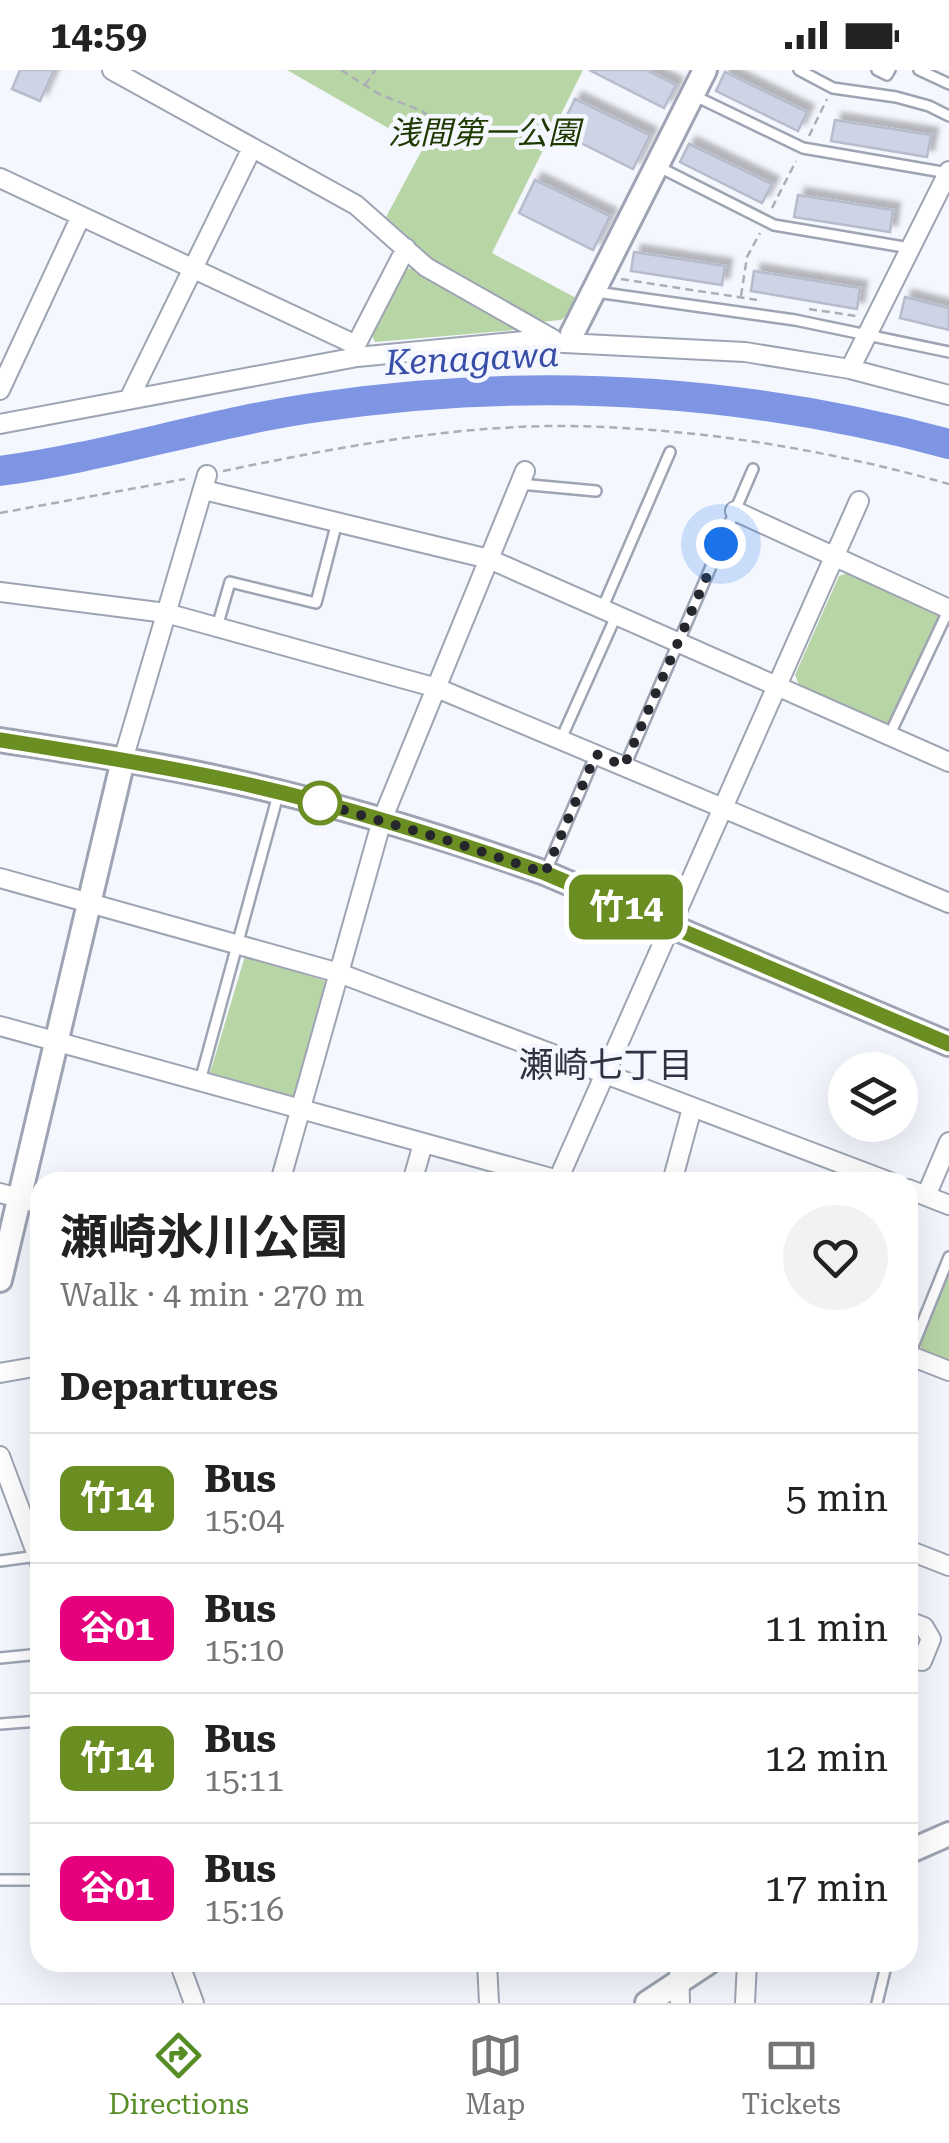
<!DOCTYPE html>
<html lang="en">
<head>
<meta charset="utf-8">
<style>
	body { margin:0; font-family:"Roboto Serif","Noto Sans JP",serif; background:#f2f2f2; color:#222; height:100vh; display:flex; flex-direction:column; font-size:38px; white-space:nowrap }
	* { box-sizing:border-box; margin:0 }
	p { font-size:32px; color:#767676 }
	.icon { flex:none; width:55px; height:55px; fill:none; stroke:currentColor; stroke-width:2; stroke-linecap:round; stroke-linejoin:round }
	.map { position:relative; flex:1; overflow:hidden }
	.side { position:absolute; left:30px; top:1102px; width:888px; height:800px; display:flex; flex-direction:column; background:#fff; border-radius:30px; box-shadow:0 10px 40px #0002 }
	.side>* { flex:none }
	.badge { padding:0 20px; border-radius:15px; font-size:35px; line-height:65px }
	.controls { position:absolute; left:828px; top:982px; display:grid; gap:20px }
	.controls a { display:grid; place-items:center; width:90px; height:90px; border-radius:50%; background:#fff; box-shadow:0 10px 40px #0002; font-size:50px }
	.you { position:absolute; width:50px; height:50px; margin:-25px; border:8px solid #fff; border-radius:50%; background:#1a73e8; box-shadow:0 0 0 15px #1a73e833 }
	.map>.badge { position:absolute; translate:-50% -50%; box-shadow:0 0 0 5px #fff }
	h2 { padding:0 30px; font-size:38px; line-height:90px }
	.round { display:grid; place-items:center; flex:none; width:105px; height:105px; border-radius:52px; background:#f2f2f2 }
	.headline { display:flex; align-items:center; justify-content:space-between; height:170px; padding:0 30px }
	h1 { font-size:48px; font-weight:700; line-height:75px }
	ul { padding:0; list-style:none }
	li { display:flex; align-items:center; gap:30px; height:130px; padding:0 30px; border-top:2px solid #e0e0e0 }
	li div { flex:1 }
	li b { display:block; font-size:38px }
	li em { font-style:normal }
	li .badge { min-width:110px; font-weight:700; text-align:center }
	.status { display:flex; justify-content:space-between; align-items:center; height:70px; padding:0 50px; background:#fff; direction:ltr }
	.status svg { height:28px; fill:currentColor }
	.dock { display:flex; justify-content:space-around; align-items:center; height:140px; border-top:2px solid #e0e0e0; background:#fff; font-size:28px; color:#767676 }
	.dock a { display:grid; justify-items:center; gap:5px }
	.dock .selected { color:#578d26 }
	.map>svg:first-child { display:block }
</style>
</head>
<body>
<div class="status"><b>14:59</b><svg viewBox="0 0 49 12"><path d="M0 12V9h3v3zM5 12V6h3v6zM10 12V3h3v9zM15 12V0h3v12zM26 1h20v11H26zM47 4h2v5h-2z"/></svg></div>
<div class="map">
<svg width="949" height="1933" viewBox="0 0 949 1933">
	<defs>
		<filter id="shadow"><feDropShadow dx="7" dy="-7" stdDeviation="2.5" flood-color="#0004"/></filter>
	</defs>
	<rect width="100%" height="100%" fill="#f5f7fe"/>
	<path fill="#b8d5a6" d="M 287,0 L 583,0 L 492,183 L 576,228 L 568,245 L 561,250 L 540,252 L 432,189 L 386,147 L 423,78 Z
		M 413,198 L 516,257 L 515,260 L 375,272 L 372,265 L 405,199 Z
		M 848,503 L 936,543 L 940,550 L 892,651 L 886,654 L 799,615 L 795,605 L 839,506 Z
		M 245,886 L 329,912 L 297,1027 L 210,1003 Z
		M 949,1200 L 949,1292 L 921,1280 L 920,1274 Z"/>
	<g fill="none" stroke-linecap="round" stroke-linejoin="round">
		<path stroke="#7d95e2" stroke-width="30" d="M 0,401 C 107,387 212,352 319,337 C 531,306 742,318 949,374"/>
	</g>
	<path fill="#ced4e5" stroke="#b6bccc" stroke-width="2.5" filter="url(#shadow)" d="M 20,0 L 54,0 L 40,31 L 12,19 Z
		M 589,0 L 646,0 L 676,15 L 664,38 Z
		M 725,2 L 807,42 L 798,61 L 716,21 Z
		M 575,29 L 650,65 L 633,99 L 559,62 Z
		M 835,50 L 931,65 L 927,87 L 831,71 Z
		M 689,74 L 772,114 L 762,133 L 680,92 Z
		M 535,110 L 610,146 L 593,180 L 519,143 Z
		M 798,125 L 893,140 L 890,162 L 794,147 Z
		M 634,182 L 725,196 L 722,215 L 631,201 Z
		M 754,201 L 860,218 L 857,239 L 751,221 Z
		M 905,227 L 949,238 L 949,260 L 900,248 Z"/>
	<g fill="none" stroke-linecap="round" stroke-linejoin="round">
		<g stroke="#9ea4b4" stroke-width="14">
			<path id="service" d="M 799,0 L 833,18 L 896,27 L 929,36 L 949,46
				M 877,0 L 887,5 L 890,0
				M 919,0 L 949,14
				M 695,26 L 803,78 L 948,103
				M 659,97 L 774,155 L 910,178
				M 596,222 L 795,250 L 949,282
				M 520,414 L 596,421
				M 602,539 L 670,382
				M 217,557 L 230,512 L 316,533 L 337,452
				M 889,666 L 949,539
				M 561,669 L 616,546
				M 625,696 L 753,399
				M 546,801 L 596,684
				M 200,1011 L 278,725
				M 909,1286 L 949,1187
				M 0,1491 L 37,1486
				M 0,1588 L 40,1584
				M 0,1654 L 40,1651
				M 0,1810 L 40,1810
				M 877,1933 L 887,1892"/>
		</g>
		<g stroke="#9ea4b4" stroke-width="22">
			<path id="minor" d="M 112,0 L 356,135 L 426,197 L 553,269
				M 0,108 L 356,275 L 357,287
				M 356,275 L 406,178
				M 850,299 L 949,101
				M 0,320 L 81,146
				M 129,329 L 251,80
				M 0,354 L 357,287 L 524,271 L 745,282 L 850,299 L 949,325
				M 204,420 L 489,489 L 949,692
				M 735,441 L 949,539
				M 0,522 L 166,543 L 437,618 L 949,833
				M 123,690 L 207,405
				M 0,808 L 339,903 L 890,1112
				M 0,956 L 558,1110
				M 280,1112 L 382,750 L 525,401
				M 412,1112 L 423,1074
				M 557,1112 L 859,431
				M 672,1112 L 692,1038
				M 908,1119 L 949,1135
				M 0,1123 L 40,1134
				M 926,1126 L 949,1072
				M 908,1285 L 949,1301
				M 0,1303 L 40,1296
				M 0,1386 L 40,1493
				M 908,1480 L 949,1496
				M 908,1551 L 924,1557 L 931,1569 L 922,1591 L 908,1587
				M 179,1892 L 194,1933
				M 487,1892 L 489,1933
				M 679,1892 L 680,1933
				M 745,1933 L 747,1892"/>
		</g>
		<g stroke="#9ea4b4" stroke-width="28">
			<path id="tertiary" d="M 572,264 L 705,0
				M 0,670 C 76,682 152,693 227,710 C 335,734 441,766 545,803 L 949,974
				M 0,1210 L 123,690
				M 908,1782 L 949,1764
				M 647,1933 L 709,1892"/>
		</g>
		<path stroke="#acaeb5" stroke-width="2.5" stroke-dasharray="8 5" stroke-linecap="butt" d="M 341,0 L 379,24 L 422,41 L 468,75
			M 365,15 L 375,0
			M 809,66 L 827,29
			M 772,138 L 796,91
			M 621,209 L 757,230
			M 741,226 L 747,187 L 760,163
			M 809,239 L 856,246
			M 223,401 C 336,378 451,355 568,356 C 696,358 825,379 949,414
			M 0,443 L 185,409"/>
		<use href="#service" stroke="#fff" stroke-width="9"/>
		<use href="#minor" stroke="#fff" stroke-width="18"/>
		<use href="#tertiary" stroke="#fff" stroke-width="22"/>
	</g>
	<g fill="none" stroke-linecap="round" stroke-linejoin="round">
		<g stroke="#fff" stroke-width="22">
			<path id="line" d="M 0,670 C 76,682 152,694 227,710 C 335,733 441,767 545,803 L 949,974"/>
		</g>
		<use href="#line" stroke="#6b8e23" stroke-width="15"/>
		<path stroke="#25272d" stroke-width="10" stroke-dasharray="0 18" d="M 320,733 L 306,729 L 453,772 L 545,803 L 596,684 L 624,696 L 721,474"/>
	</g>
	<circle fill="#fff" stroke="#6b8e23" stroke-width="5" cx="320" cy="733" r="20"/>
	<g text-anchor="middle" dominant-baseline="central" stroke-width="9" stroke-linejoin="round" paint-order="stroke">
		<g font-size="32" font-style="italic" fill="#1e3a01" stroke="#f5f7fe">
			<text x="484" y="63">浅間第一公園</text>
		</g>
		<g font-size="35" font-style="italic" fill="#384da7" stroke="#f5f7fe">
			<text transform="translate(472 289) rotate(-3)">Kenagawa</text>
		</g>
		<g font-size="35" fill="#2f3341" stroke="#f5f7fe">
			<text x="606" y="995">瀬崎七丁目</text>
		</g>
	</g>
</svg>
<div class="controls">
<a><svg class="icon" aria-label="layers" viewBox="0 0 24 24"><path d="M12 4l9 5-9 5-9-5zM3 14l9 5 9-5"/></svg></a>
</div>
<div class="you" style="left:721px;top:474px"></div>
<b class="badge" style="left:626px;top:837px;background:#6b8e23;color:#fff">竹14</b>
<section class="side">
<div class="headline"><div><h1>瀬崎氷川公園</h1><p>Walk · 4 min · 270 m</p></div><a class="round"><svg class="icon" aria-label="heart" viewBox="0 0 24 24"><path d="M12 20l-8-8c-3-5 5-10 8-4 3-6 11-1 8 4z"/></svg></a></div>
<h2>Departures</h2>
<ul>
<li><span class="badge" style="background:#6b8e23;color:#fff">竹14</span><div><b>Bus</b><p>15:04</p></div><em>5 min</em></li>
<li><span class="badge" style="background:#e6007e;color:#fff">谷01</span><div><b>Bus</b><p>15:10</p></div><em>11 min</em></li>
<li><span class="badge" style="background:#6b8e23;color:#fff">竹14</span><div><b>Bus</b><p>15:11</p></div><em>12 min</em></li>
<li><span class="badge" style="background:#e6007e;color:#fff">谷01</span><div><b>Bus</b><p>15:16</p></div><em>17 min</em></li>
</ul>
</section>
</div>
<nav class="dock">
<a class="selected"><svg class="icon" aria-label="directions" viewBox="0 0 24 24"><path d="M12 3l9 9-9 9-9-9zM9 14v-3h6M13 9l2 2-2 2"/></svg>Directions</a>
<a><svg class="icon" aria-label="map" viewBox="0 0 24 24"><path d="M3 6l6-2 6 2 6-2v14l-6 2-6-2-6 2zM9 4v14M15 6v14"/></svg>Map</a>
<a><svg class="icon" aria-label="tickets" viewBox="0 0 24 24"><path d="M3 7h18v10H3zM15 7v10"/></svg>Tickets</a>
</nav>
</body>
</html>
